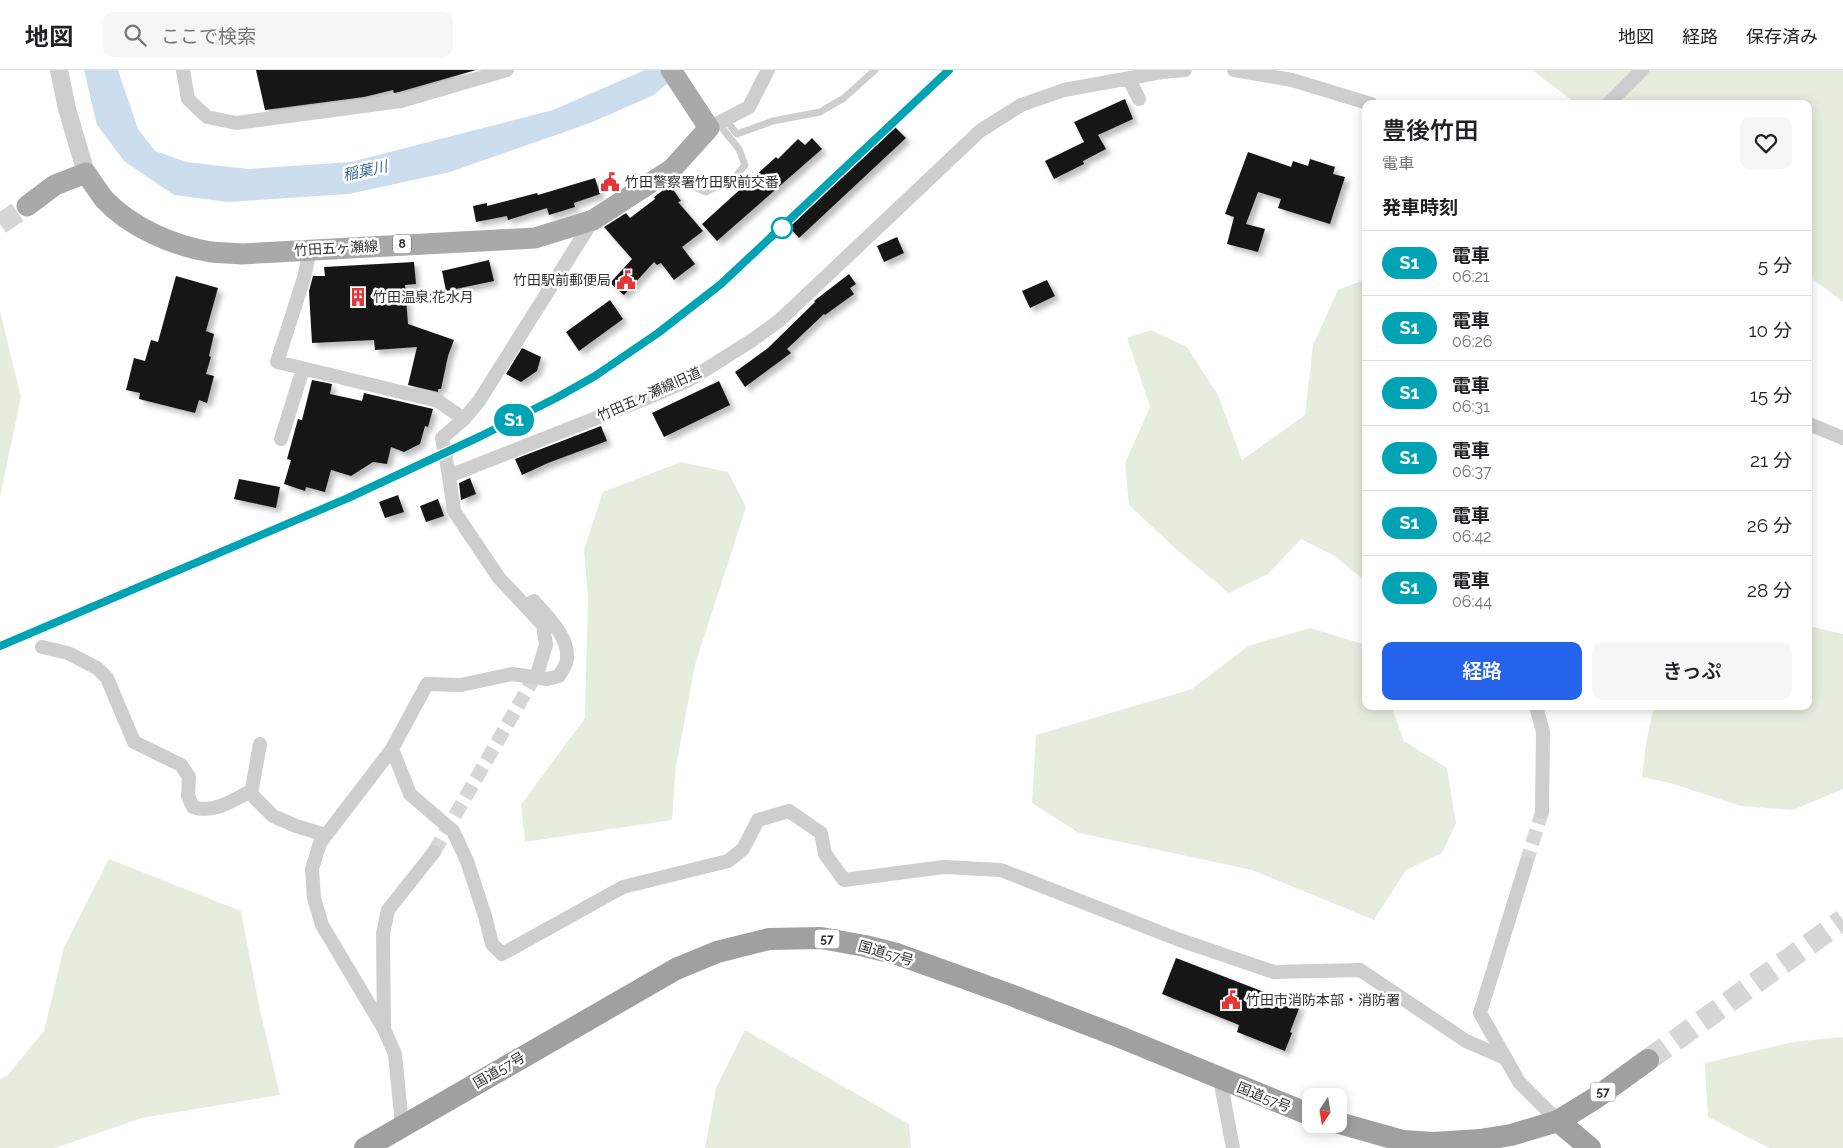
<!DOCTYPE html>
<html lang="ja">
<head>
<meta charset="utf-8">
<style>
	body { margin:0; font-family:Raleway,"Noto Sans JP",sans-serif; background:#f6f6f6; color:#202124; height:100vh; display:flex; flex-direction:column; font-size:19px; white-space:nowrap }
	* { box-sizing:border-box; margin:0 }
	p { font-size:16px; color:#757577 }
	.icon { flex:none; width:28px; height:28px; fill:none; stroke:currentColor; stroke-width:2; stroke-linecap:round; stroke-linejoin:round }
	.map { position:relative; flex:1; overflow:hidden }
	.panel { position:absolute; left:1362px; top:30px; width:450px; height:610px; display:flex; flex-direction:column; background:#fff; border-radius:10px; box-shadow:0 2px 12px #0003 }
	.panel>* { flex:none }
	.badge { padding:0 10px; border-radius:16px; font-size:18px; line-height:32px }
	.needle { width:32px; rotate:192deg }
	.buttons { position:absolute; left:1302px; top:1018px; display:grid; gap:10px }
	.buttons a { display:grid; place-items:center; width:45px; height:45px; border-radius:10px; background:#fff; box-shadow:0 2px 12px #0003; font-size:25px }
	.map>.badge { position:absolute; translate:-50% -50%; box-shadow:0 0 0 2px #fff }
	h2 { padding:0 20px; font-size:19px; line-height:45px }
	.round { display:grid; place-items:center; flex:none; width:52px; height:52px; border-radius:10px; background:#f6f6f6 }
	.overview { display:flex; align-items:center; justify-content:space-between; height:85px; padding:0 20px }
	h1 { font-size:24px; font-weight:600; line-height:38px }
	.button { display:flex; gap:10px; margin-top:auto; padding:10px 20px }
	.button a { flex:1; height:58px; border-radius:10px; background:#2563eb; color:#fff; font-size:20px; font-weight:600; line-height:58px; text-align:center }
	.button a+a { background:#f6f6f6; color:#202124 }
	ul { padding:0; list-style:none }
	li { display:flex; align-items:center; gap:15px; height:65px; padding:0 20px; border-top:1px solid #e0e0e0 }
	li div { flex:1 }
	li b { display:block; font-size:19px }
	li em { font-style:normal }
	li .badge { min-width:55px; font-weight:700; text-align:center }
	header { display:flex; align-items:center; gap:30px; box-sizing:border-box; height:70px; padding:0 25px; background:#fff; border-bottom:1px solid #e0e0e0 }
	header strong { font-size:24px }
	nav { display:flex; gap:28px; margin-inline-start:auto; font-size:18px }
	.search { width:350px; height:45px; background:#f6f6f6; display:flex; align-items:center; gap:12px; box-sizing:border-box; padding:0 18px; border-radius:10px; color:#757577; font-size:19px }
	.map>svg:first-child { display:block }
</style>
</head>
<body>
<header>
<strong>地図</strong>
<div class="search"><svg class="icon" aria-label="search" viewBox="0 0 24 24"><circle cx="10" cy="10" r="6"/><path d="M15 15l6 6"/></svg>ここで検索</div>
<nav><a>地図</a><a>経路</a><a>保存済み</a></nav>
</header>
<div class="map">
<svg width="1843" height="1078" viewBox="0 0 1843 1078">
	<defs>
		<filter id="shadow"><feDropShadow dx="4.5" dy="4.5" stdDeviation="2.5" flood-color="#0004"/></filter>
	</defs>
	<rect width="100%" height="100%" fill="#fff"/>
	<path fill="#e6eddf" d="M 1532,0 L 1843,0 L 1843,232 L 1809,206 L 1809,34 L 1577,34 Z
		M 1366,209 L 1366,512 L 1335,486 L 1301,469 L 1268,504 L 1229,523 L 1176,479 L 1129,435 L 1125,393 L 1150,337 L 1127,268 L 1151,260 L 1187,277 L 1218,325 L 1242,390 L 1305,345 L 1313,275 L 1338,220 Z
		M 0,241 L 21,327 L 0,427 Z
		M 681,392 L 728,402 L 746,437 L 695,595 L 676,696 L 672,750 L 525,772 L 521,735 L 585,648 L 588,526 L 584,480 L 603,422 Z
		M 1809,556 L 1843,564 L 1843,719 L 1793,740 L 1741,736 L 1670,713 L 1642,707 L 1646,673 L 1654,636 L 1809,636 Z
		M 1310,558 L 1366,575 L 1366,636 L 1391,636 L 1404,671 L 1447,698 L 1456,753 L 1442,783 L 1406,800 L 1374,850 L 1252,800 L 1079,763 L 1032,733 L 1036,665 L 1192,619 L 1248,576 Z
		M 109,789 L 241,841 L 260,940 L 280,1025 L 142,1048 L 55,1078 L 0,1078 L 0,1009 L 8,1005 L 44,961 L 64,877 Z
		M 745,960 L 909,1054 L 911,1078 L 705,1078 L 716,1018 Z
		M 1843,967 L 1843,1078 L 1769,1078 L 1708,1047 L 1705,993 L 1792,972 Z"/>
	<path fill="#ccdeed" d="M 84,0 L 118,0 L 138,59 L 155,81 L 187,92 L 248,99 L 351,92 L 553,40 L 645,0 L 683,0 L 654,25 L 590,53 L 450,102 L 349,124 L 228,132 L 174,125 L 124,91 L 97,55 Z"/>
	<path fill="#181818" filter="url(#shadow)" d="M 256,0 L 476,0 L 399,22 L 394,23 L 393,20 L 364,27 L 265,40 Z
		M 1125,29 L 1133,49 L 1098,65 L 1106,79 L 1083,91 L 1084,94 L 1054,109 L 1045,91 L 1084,72 L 1074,52 Z
		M 895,57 L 906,68 L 799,168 L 789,157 Z
		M 812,68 L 822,79 L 717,171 L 702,154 L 776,87 L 778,89 L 798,69 L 805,75 Z
		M 1248,82 L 1291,97 L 1293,91 L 1308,96 L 1310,89 L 1335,97 L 1333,104 L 1345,107 L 1330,154 L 1278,138 L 1281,129 L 1258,122 L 1246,154 L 1265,159 L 1258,182 L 1227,174 L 1234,147 L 1225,144 Z
		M 595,108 L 600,124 L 574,133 L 575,137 L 549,145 L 547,138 L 508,150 L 507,146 L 476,152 L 473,136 L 487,133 L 487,136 L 537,123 L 538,125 Z
		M 670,115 L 681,131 L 678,132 L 703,161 L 682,177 L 695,194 L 674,210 L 661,193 L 657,195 L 654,192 L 624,225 L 610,213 L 632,189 L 604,157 L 626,143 L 630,148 L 655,129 L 654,127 Z
		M 897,167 L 904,183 L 884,192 L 877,176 Z
		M 489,190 L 494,211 L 446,221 L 442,201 Z
		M 414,192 L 416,214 L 405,215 L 408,254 L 454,270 L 448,286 L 441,319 L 438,319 L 438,322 L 408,315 L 417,277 L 375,280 L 374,270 L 312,273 L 309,221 L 313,206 L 325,206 L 324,197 Z
		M 849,204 L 856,214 L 850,218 L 854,224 L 825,245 L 824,244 L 787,279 L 791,283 L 745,317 L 735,302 L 768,278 L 815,232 L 814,231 Z
		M 176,206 L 218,218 L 206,261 L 214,264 L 209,286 L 211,287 L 206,304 L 214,306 L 207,333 L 199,330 L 195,343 L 139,329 L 140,323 L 126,320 L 134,288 L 145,291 L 151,270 L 158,272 Z
		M 1047,210 L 1055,226 L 1030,238 L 1022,221 Z
		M 610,230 L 623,249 L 579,281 L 566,262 Z
		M 522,278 L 541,287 L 537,301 L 521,312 L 506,304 Z
		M 312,310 L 332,314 L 330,324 L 362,331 L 364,323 L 433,339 L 428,357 L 425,356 L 420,374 L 404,382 L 391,377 L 387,394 L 373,392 L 351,406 L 331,400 L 325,422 L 306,417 L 305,421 L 284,414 L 291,390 L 287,389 L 298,349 L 302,350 Z
		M 719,311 L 730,335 L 664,367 L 652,343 Z
		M 601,356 L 607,371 L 548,393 L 522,405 L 515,389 Z
		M 470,408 L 476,424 L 461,430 L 459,413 Z
		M 239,409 L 280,417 L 276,438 L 234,429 Z
		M 398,425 L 404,442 L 385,448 L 379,432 Z
		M 438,429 L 444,446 L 426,452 L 420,436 Z
		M 1176,888 L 1300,936 L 1290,962 L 1292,963 L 1285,981 L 1237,962 L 1239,955 L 1162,924 Z"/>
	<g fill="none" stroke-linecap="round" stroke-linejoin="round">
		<path stroke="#d6d6d6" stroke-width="14" stroke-dasharray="14 7" stroke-linecap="butt" d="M 434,782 L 538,601
			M 1526,794 L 1542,742"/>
		<path stroke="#d6d6d6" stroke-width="21" stroke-dasharray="21 11" stroke-linecap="butt" d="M 0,154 L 27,136"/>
		<path stroke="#d6d6d6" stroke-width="22" stroke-dasharray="22 11" stroke-linecap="butt" d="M 1648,990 L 1843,850"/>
		<path stroke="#cecece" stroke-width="7" d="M 725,49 L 737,64 L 773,51 L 820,42 L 844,28 L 875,0
			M 674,101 L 688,114 L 706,122 L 736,106 L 745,95 L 739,79 L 718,53"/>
		<path stroke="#cecece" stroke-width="14" d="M 183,0 L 188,29 L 207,47 L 236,53 L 401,31 L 507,0
			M 1234,0 L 1292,10 L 1371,34
			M 1129,9 L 1139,29
			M 1608,34 L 1642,0
			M 709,58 L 749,37 L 768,0
			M 593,150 L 479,331 L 464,349 L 442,368 L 449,406 L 652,326 L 689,310 L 751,271 L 780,250 L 980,61 L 1021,35 L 1064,20 L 1162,2 L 1185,0
			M 310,179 L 304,208 L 277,292 L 438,331 L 464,349
			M 1809,354 L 1843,368
			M 281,369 L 303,299
			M 449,406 L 454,441 L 499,508 L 543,555 L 546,575 L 538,601
			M 525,536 L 534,531 C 546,546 569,566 567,588 C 567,594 562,601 559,606 L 547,609
			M 42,577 L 68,583 L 97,598 L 107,608 L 134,672 L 181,695 L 189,707 L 188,726 L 193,737 C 214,744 233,730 251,721
			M 1536,636 L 1543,662 L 1542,742
			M 260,674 L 251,724 L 273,746 L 296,756 L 326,765
			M 392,679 L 410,724 L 453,761 L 467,791 L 485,846 L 492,874 L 502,884 L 623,817 L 728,791 L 743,779 L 758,750 L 789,741 L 821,763 L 825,784 L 844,810 L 944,797 L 1001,800 L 1177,869 L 1274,902 L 1360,900 L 1466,971 L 1505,988
			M 1526,794 L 1480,943 L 1519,1012 L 1558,1051
			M 384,958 L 383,864 L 388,840 L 434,782
			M 1220,1009 L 1233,1078
			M 402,1055 L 395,984 L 384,959 L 322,855 L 314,828 L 312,799 L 320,773 L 392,679 L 427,614 L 461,615"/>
		<path stroke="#cecece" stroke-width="18" d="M 59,0 L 67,39 L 86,103"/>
		<path stroke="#a9a9a9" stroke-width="21" d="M 27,136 L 55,115 L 86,103 C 92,112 98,121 104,129 C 130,157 173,176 211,182 C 221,183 232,183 242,184 L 535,168 L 593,150 L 672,99 L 709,58 L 671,0"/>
		<path stroke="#a0a0a0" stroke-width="22" d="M 1558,1051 L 1590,1078
			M 1339,1053 L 1403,1071 L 1433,1073 L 1480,1070 L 1511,1065 L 1558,1051 L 1594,1029 L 1648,990
			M 365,1078 L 676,899 L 717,882 L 769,869 L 821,868 L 865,876 L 897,884 L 1011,925 L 1115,965 L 1311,1045"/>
		<g stroke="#868686" stroke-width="5.5">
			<path id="rail" d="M 257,468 C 318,441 379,413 440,385 C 493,360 546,335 595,305 C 640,278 681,246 721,214 L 950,0"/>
		</g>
		<use href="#rail" stroke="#fff" stroke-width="4" stroke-dasharray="11" stroke-linecap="butt"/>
		<path stroke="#cecece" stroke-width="14" d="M 461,615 L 512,604 L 547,609"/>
	</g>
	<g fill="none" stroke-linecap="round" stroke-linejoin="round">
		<g stroke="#fff" stroke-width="11">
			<path id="line" d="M 0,576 L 348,428 L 481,366 L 556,328 L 595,306 L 658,263 L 721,214 L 949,0"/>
		</g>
		<use href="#line" stroke="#00a3b4" stroke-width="8"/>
	</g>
	<defs>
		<g id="civic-bare" transform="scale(1.5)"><path d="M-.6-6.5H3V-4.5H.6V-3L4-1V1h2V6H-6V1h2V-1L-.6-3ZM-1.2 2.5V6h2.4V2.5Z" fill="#e53537" stroke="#fff" stroke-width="2.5" paint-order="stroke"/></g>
		<g id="building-bare" transform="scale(1.5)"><path d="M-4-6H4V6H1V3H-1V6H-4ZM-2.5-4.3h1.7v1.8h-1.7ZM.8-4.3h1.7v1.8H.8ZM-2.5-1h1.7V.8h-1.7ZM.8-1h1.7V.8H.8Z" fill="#e53537" stroke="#fff" stroke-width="2.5" paint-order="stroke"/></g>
	</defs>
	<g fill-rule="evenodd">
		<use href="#civic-bare" x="610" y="112"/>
		<use href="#civic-bare" x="626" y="210"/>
		<use href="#building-bare" x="358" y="227"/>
		<use href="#civic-bare" x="1231" y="930"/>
	</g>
	<circle fill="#fff" stroke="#00a3b4" stroke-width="2.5" cx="782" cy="158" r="10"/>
	<g text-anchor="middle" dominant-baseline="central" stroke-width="5" stroke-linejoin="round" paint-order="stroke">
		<g fill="#fff" stroke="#6f6f6f" stroke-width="1">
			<rect x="393" y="164.5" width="18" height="19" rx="4"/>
			<rect x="814.5" y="859.5" width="25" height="19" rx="4"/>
			<rect x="1590.5" y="1012.5" width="25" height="19" rx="4"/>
		</g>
		<g font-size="12" font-weight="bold" fill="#313131">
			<text x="402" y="174">8</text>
			<text x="827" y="869">57</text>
			<text x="1603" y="1022">57</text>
		</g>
		<g font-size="14" fill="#313131" stroke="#fff" text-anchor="start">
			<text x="625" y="112">竹田警察署竹田駅前交番</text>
			<text x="611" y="210" text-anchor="end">竹田駅前郵便局</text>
			<text x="373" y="227">竹田温泉;花水月</text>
			<text x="1246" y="930">竹田市消防本部・消防署</text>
		</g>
		<g font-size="14" fill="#313131" stroke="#fff">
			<text transform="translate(336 178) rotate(-3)">竹田五ヶ瀬線</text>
			<text transform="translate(649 324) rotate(-24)">竹田五ヶ瀬線旧道</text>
			<text transform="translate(886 883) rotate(16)">国道57号</text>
			<text transform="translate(499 1000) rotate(-30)">国道57号</text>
			<text transform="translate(1264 1027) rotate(22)">国道57号</text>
		</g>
		<g font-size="15" font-style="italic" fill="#3e6d93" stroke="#fff">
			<text transform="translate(365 101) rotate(-12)">稲葉川</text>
		</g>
	</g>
</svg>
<div class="buttons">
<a><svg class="needle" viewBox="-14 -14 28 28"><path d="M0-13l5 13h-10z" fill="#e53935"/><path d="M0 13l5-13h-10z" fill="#757577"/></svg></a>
</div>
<b class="badge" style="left:514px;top:350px;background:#00a3b4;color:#fff">S1</b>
<section class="panel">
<div class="overview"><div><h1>豊後竹田</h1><p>電車</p></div><a class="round"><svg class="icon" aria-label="heart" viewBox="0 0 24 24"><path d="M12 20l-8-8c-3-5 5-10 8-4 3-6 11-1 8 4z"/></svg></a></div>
<h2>発車時刻</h2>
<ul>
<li><span class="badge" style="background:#00a3b4;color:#fff">S1</span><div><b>電車</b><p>06:21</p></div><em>5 分</em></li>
<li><span class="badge" style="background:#00a3b4;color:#fff">S1</span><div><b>電車</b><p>06:26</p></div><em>10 分</em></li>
<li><span class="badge" style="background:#00a3b4;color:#fff">S1</span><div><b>電車</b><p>06:31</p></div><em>15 分</em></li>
<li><span class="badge" style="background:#00a3b4;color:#fff">S1</span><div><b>電車</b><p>06:37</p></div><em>21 分</em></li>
<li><span class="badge" style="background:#00a3b4;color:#fff">S1</span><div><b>電車</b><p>06:42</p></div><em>26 分</em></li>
<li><span class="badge" style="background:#00a3b4;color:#fff">S1</span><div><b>電車</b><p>06:44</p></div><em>28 分</em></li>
</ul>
<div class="button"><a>経路</a><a>きっぷ</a></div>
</section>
</div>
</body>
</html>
